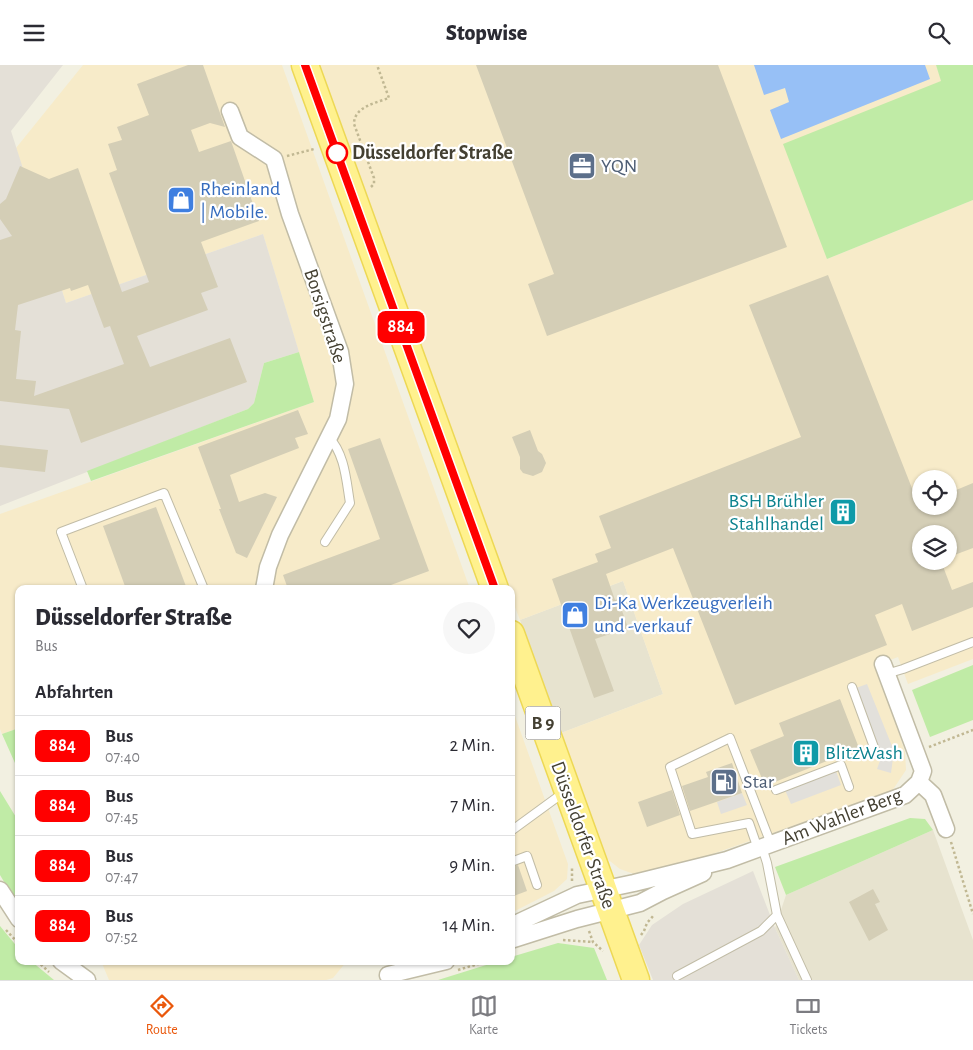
<!DOCTYPE html>
<html lang="de">
<head>
<meta charset="utf-8">
<style>
	body { margin:0; font-family:"Alegreya Sans",sans-serif; background:#f7f7f7; color:#2b2b33; height:100vh; display:flex; flex-direction:column; font-size:19px; white-space:nowrap }
	* { box-sizing:border-box; margin:0 }
	p { font-size:16px; color:#7c7c81 }
	.icon { flex:none; width:28px; height:28px; fill:none; stroke:currentColor; stroke-width:2; stroke-linecap:round; stroke-linejoin:round }
	.map { position:relative; flex:1; overflow:hidden }
	.drawer { position:absolute; left:15px; top:520px; width:500px; height:380px; display:flex; flex-direction:column; background:#fff; border-radius:10px; box-shadow:0 1px 4px #0004 }
	.drawer>* { flex:none }
	.badge { padding:0 10px; border-radius:8px; font-size:18px; line-height:32px }
	.buttons { position:absolute; left:912px; top:405px; display:grid; gap:10px }
	.buttons a { display:grid; place-items:center; width:45px; height:45px; border-radius:50%; background:#fff; box-shadow:0 1px 4px #0004; font-size:25px }
	.map>.badge { position:absolute; translate:-50% -50%; box-shadow:0 0 0 2px #fff }
	h2 { padding:0 20px; font-size:19px; line-height:45px }
	.round { display:grid; place-items:center; flex:none; width:52px; height:52px; border-radius:26px; background:#f7f7f7 }
	.summary { display:flex; align-items:center; justify-content:space-between; height:85px; padding:0 20px }
	h1 { font-size:24px; font-weight:800; line-height:38px }
	ul { padding:0; list-style:none }
	li { display:flex; align-items:center; gap:15px; height:60px; padding:0 20px; border-top:1px solid #e1e1e2 }
	li div { flex:1 }
	li b { display:block; font-size:19px }
	li em { font-style:normal }
	li .badge { min-width:55px; font-weight:700; text-align:center }
	header { display:flex; justify-content:space-between; align-items:center; height:65px; padding:0 20px; background:#fff; font-size:22px; font-weight:800 }
	.tabs { display:flex; justify-content:space-around; align-items:center; height:70px; border-top:1px solid #e1e1e2; background:#fff; font-size:14px; color:#7c7c81 }
	.tabs a { display:grid; justify-items:center; gap:2px }
	.tabs .selected { color:#ea580c }
	.map>svg:first-child { display:block }
</style>
</head>
<body>
<header><svg class="icon" aria-label="menu" viewBox="0 0 24 24"><path d="M4 6h16M4 12h16M4 18h16"/></svg>Stopwise<svg class="icon" aria-label="search" viewBox="0 0 24 24"><circle cx="10" cy="10" r="6"/><path d="M15 15l6 6"/></svg></header>
<div class="map">
<svg width="973" height="915" viewBox="0 0 973 915">
	<rect width="100%" height="100%" fill="#f2f0e1"/>
	<path fill="#e7e3cf" d="M 623,516 L 663,629 L 561,668 L 520,555 Z
		M 933,765 L 973,875 L 973,915 L 799,915 L 775,863 L 786,830 Z"/>
	<path fill="#f7ebc9" fill-rule="evenodd" d="M 83,0 L 282,0 L 470,524 L 19,524 L 19,663 L 2,669 L 0,664 L 0,449 L 314,337 L 263,169 L 66,238 L 16,83 Z
		M 318,0 L 936,0 L 942,16 L 827,194 L 973,135 L 973,594 L 908,619 L 898,592 L 877,600 L 905,687 L 906,705 L 892,726 L 704,792 L 634,809 L 620,804 L 606,793 L 561,668 L 663,629 L 623,516 L 520,555 L 511,532 L 511,524 L 508,524 ZM 921,414 L 949,414 L 949,441 L 921,441 ZM 921,469 L 949,469 L 949,496 L 921,496 Z
		M 511,640 L 568,799 L 567,814 L 554,826 L 511,848 Z
		M 101,896 L 347,896 L 333,913 L 326,915 L 109,915 Z"/>
	<path fill="#e4e0d7" d="M 0,0 L 63,0 L 11,66 L 66,238 L 263,169 L 299,287 L 264,298 L 254,338 L 248,344 L 0,441 Z
		M 753,806 L 775,863 L 799,915 L 653,915 L 639,880 L 652,860 L 683,839 Z"/>
	<path fill="#c0eba6" d="M 936,0 L 973,0 L 973,135 L 827,194 L 783,79 L 941,16 Z
		M 299,287 L 314,337 L 91,416 L 87,406 L 248,344 L 254,338 L 264,298 Z
		M 973,600 L 973,655 L 930,672 L 912,625 Z
		M 19,663 L 19,707 L 2,669 Z
		M 0,726 L 19,757 L 19,842 L 0,810 Z
		M 910,753 L 925,754 L 933,765 L 786,830 L 775,802 Z
		M 0,861 L 19,884 L 19,896 L 31,896 L 54,915 L 0,915 Z
		M 558,878 L 594,883 L 607,915 L 438,915 L 499,896 L 511,896 L 511,892 Z"/>
	<path fill="#e2e0db" d="M 867,619 L 894,686 L 891,708 L 877,704 L 882,690 L 856,623 Z
		M 836,706 L 841,720 L 791,739 L 785,725 Z
		M 742,728 L 747,740 L 721,749 L 717,737 Z"/>
	<path fill="#97c0f6" d="M 754,0 L 925,0 L 930,14 L 781,74 L 770,45 L 789,37 L 785,23 L 764,30 Z"/>
	<path fill="#d4ceb6" fill-rule="evenodd" d="M 188,0 L 203,0 L 225,62 L 210,58 L 191,65 L 199,87 L 231,76 L 259,156 L 201,177 L 218,222 L 201,228 L 208,245 L 137,271 L 150,302 L 230,273 L 247,317 L 81,378 L 69,344 L 0,336 L 0,175 L 12,171 L 0,154 L 0,139 L 6,134 L 20,101 L 49,114 L 78,103 L 122,227 L 149,217 L 109,108 L 117,105 L 108,79 L 122,75 L 117,62 L 149,50 L 137,19 ZM 88,220 L 104,263 L 110,261 L 124,299 L 34,331 L 36,316 L 16,314 L 21,266 L 15,265 L 18,240 L 70,223 L 71,226 Z
		M 476,0 L 718,0 L 787,182 L 547,271 L 528,219 L 554,209 Z
		M 828,210 L 919,441 L 949,441 L 949,428 L 973,418 L 973,483 L 949,492 L 949,469 L 921,469 L 921,496 L 941,496 L 952,525 L 973,517 L 973,542 L 912,566 L 902,539 L 875,550 L 887,580 L 735,640 L 673,483 L 606,509 L 615,535 L 618,534 L 628,563 L 595,574 L 614,626 L 594,633 L 552,514 L 598,497 L 595,489 L 611,483 L 599,451 L 801,372 L 749,240 Z
		M 298,345 L 308,369 L 295,373 L 299,383 L 230,410 L 239,437 L 265,428 L 277,432 L 247,493 L 236,488 L 219,444 L 221,444 L 198,382 Z
		M 530,365 L 538,386 L 542,389 L 546,398 L 542,407 L 533,411 L 523,408 L 520,404 L 520,392 L 512,372 Z
		M 380,373 L 429,506 L 380,524 L 288,524 L 283,510 L 380,474 L 348,384 Z
		M 0,380 L 48,385 L 45,407 L 0,402 Z
		M 156,442 L 187,524 L 126,524 L 103,461 Z
		M 840,634 L 859,683 L 765,721 L 750,685 L 784,671 L 779,658 Z
		M 732,698 L 742,728 L 690,746 L 682,721 L 708,712 L 706,707 Z
		M 672,725 L 680,750 L 647,762 L 638,737 Z
		M 518,800 L 527,826 L 511,832 L 511,802 Z
		M 873,824 L 880,837 L 875,839 L 888,865 L 869,876 L 849,837 Z"/>
	<g fill="none" stroke-linecap="round" stroke-linejoin="round">
		<g stroke="#c1bca6" stroke-width="10">
			<path id="service" d="M 325,477 L 350,438 C 346,414 345,389 328,371
				M 83,524 L 61,467 L 164,428 L 204,524
				M 886,609 L 903,604 L 973,577
				M 852,622 L 875,685
				M 776,725 L 841,700 L 849,722
				M 511,766 L 563,728
				M 762,782 L 767,798 L 777,850 L 807,915
				M 758,784 L 749,758 L 692,769 L 670,702 L 730,673 L 771,779
				M 511,797 L 527,791 L 537,820
				M 677,911 L 761,866 L 777,850"/>
		</g>
		<g stroke="#c1bca6" stroke-width="19">
			<path id="minor" d="M 230,46 L 240,72 L 274,94 L 290,149 L 340,287 L 345,319 L 338,354 L 280,470 L 268,502 L 264,524
				M 919,717 L 933,730 L 946,764
				M 0,825 L 19,854
				M 511,861 L 577,830 L 634,818 L 727,795 L 905,730 L 919,717 L 923,706 L 883,599
				M 511,875 L 577,854 L 640,838 L 663,826 L 703,808
				M 61,896 L 87,915
				M 388,910 L 446,896"/>
		</g>
		<g stroke="#edd855" stroke-width="29">
			<path id="primary" d="M 305,0 L 495,524
				M 511,569 L 636,915"/>
		</g>
		<path stroke="#c1b893" stroke-width="2.5" stroke-dasharray="2.5 2.5" stroke-linecap="butt" d="M 287,91 L 314,84
			M 371,122 L 374,119 L 374,113 L 354,59 C 354,42 375,38 389,33 L 377,0
			M 929,682 L 973,665
			M 951,777 L 973,849
			M 572,816 L 572,802
			M 6,865 L 19,879
			M 589,866 L 593,877 L 603,886
			M 641,870 L 644,866 L 647,858 L 654,850
			M 563,875 L 593,877
			M 37,896 L 49,907
			M 458,905 L 488,896"/>
		<use href="#service" stroke="#fff" stroke-width="8"/>
		<use href="#minor" stroke="#fff" stroke-width="16"/>
		<use href="#primary" stroke="#fff18e" stroke-width="26"/>
	</g>
	<g fill="none" stroke-linecap="round" stroke-linejoin="round">
		<g stroke="#fff" stroke-width="11">
			<path id="line" d="M 305,0 L 495,524"/>
		</g>
		<use href="#line" stroke="#f00" stroke-width="8"/>
	</g>
	<defs>
		<g id="office-square" transform="scale(1.4375)"><rect x="-9" y="-9" width="18" height="18" rx="4" fill="#5c6f8a" stroke="#fff"/><path d="M-6-3h4V-5.5h4V-3h4V5H-6ZM-1-4.5V-3h2v-1.5ZM-6 0V1H6V0Z" fill="#fff"/></g>
		<g id="shop-square" transform="scale(1.4375)"><rect x="-9" y="-9" width="18" height="18" rx="4" fill="#3f7fe0" stroke="#fff"/><path d="M-5-2.5h2.3a2.7 3.5 0 0 1 5.4 0H5L5.5 6h-11ZM-1.5-2.5h3a1.5 2.3 0 0 0-3 0Z" fill="#fff"/></g>
		<g id="building-square" transform="scale(1.4375)"><rect x="-9" y="-9" width="18" height="18" rx="4" fill="#0f9aa8" stroke="#fff"/><path d="M-4-6H4V6H1V3H-1V6H-4ZM-2.5-4.3h1.7v1.8h-1.7ZM.8-4.3h1.7v1.8H.8ZM-2.5-1h1.7V.8h-1.7ZM.8-1h1.7V.8H.8Z" fill="#fff"/></g>
		<g id="fuel-square" transform="scale(1.4375)"><rect x="-9" y="-9" width="18" height="18" rx="4" fill="#5c6f8a" stroke="#fff"/><path d="M-5.5-6h7V0h2V4h1.3V-2.5L3-4.5l.8-.8L6-3V5H2.5V1h-1V6h-7ZM-4.2-4.7v3.2H.2V-4.7Z" fill="#fff"/></g>
	</defs>
	<g fill-rule="evenodd">
		<use href="#office-square" x="582" y="101"/>
		<use href="#shop-square" x="181" y="135"/>
		<use href="#building-square" x="843" y="447"/>
		<use href="#shop-square" x="575" y="550"/>
		<use href="#building-square" x="806" y="688"/>
		<use href="#fuel-square" x="724" y="717"/>
	</g>
	<circle fill="#fff" stroke="#f00" stroke-width="2.5" cx="337" cy="88" r="10"/>
	<g text-anchor="middle" dominant-baseline="central" stroke-width="4.5" stroke-linejoin="round" paint-order="stroke">
		<rect fill="#fff" stroke="#7c7970" stroke-width="1" x="525.5" y="641.5" width="35" height="33" rx="4"/>
		<g font-size="19" font-weight="bold" fill="#444032">
			<text x="543" y="658">B 9</text>
		</g>
		<g font-size="20" font-weight="bold" fill="#444032" stroke="#fff" text-anchor="start">
			<text x="352" y="88">Düsseldorfer Straße</text>
		</g>
		<g font-size="20" fill="#4e5e75" stroke="#fff" text-anchor="start">
			<text x="601" y="101">YQN</text>
			<text x="743" y="717">Star</text>
		</g>
		<g font-size="20" fill="#366cbe" stroke="#fff" text-anchor="start">
			<text x="200" y="124">Rheinland<tspan x="200" dy="23">| Mobile.</tspan></text>
			<text x="594" y="538">Di-Ka Werkzeugverleih<tspan x="594" dy="23">und -verkauf</tspan></text>
		</g>
		<g font-size="20" fill="#444032" stroke="#fff">
			<text transform="translate(325 251) rotate(72)">Borsigstraße</text>
			<text transform="translate(842 752) rotate(-21)">Am Wahler Berg</text>
			<text transform="translate(583 770) rotate(70)">Düsseldorfer Straße</text>
		</g>
		<g font-size="20" fill="#0d838f" stroke="#fff" text-anchor="end">
			<text x="824" y="436">BSH Brühler<tspan x="824" dy="23">Stahlhandel</tspan></text>
			<text x="825" y="688" text-anchor="start">BlitzWash</text>
		</g>
	</g>
</svg>
<div class="buttons">
<a><svg class="icon" aria-label="locate" viewBox="0 0 24 24"><circle cx="12" cy="12" r="6"/><path d="M12 2v4M12 18v4M2 12h4M18 12h4"/></svg></a>
<a><svg class="icon" aria-label="layers" viewBox="0 0 24 24"><path d="M12 4l9 5-9 5-9-5zM3 14l9 5 9-5"/></svg></a>
</div>
<b class="badge" style="left:401px;top:262px;background:#f00;color:#fff">884</b>
<section class="drawer">
<div class="summary"><div><h1>Düsseldorfer Straße</h1><p>Bus</p></div><a class="round"><svg class="icon" aria-label="heart" viewBox="0 0 24 24"><path d="M12 20l-8-8c-3-5 5-10 8-4 3-6 11-1 8 4z"/></svg></a></div>
<h2>Abfahrten</h2>
<ul>
<li><span class="badge" style="background:#f00;color:#fff">884</span><div><b>Bus</b><p>07:40</p></div><em>2 Min.</em></li>
<li><span class="badge" style="background:#f00;color:#fff">884</span><div><b>Bus</b><p>07:45</p></div><em>7 Min.</em></li>
<li><span class="badge" style="background:#f00;color:#fff">884</span><div><b>Bus</b><p>07:47</p></div><em>9 Min.</em></li>
<li><span class="badge" style="background:#f00;color:#fff">884</span><div><b>Bus</b><p>07:52</p></div><em>14 Min.</em></li>
</ul>
</section>
</div>
<nav class="tabs">
<a class="selected"><svg class="icon" aria-label="directions" viewBox="0 0 24 24"><path d="M12 3l9 9-9 9-9-9zM9 14v-3h6M13 9l2 2-2 2"/></svg>Route</a>
<a><svg class="icon" aria-label="map" viewBox="0 0 24 24"><path d="M3 6l6-2 6 2 6-2v14l-6 2-6-2-6 2zM9 4v14M15 6v14"/></svg>Karte</a>
<a><svg class="icon" aria-label="tickets" viewBox="0 0 24 24"><path d="M3 7h18v10H3zM15 7v10"/></svg>Tickets</a>
</nav>
</body>
</html>
